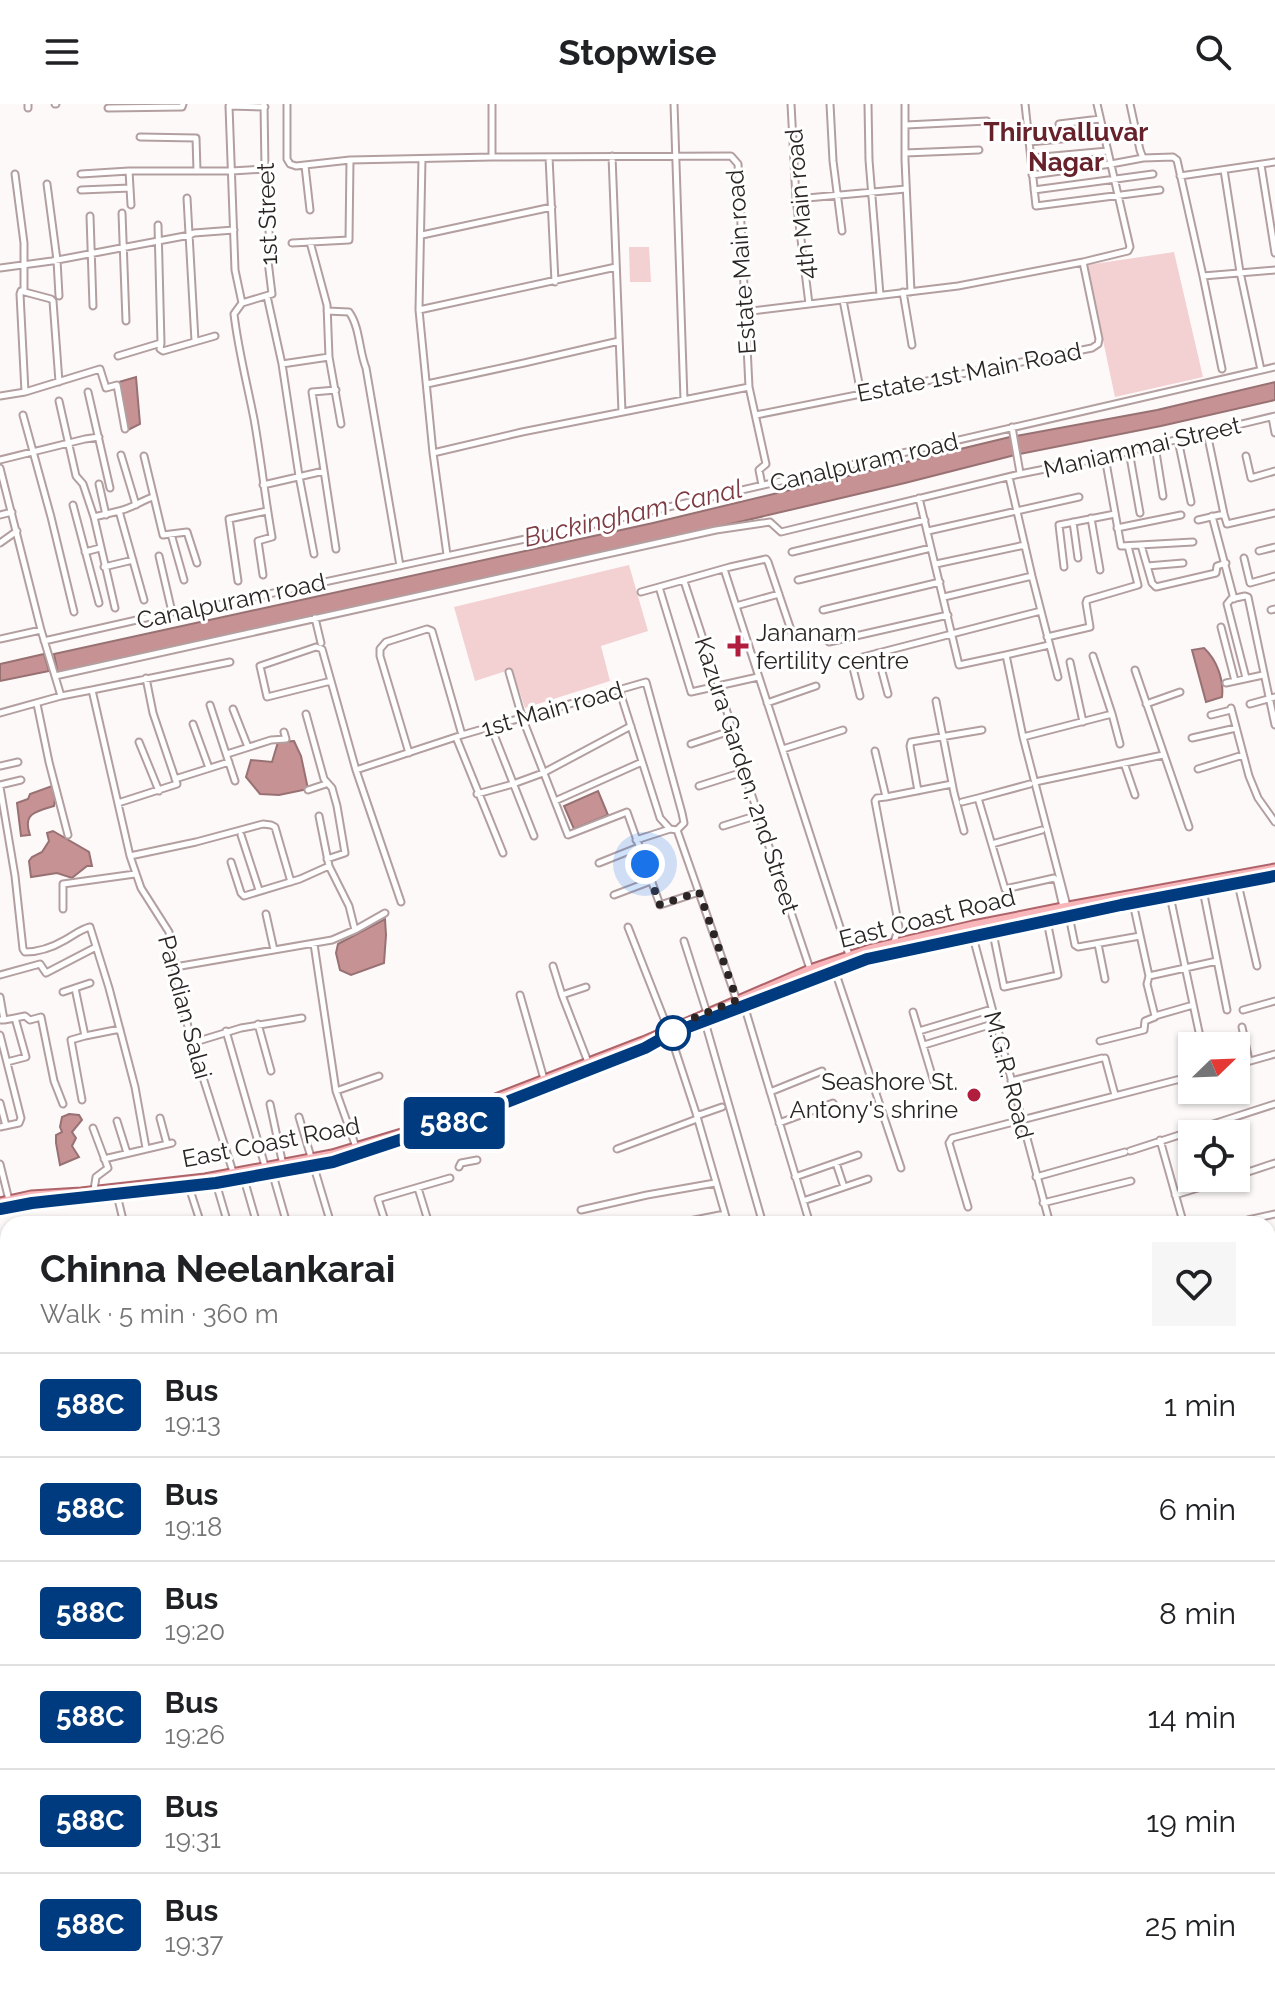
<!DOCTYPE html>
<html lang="en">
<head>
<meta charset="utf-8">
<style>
	body { margin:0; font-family:Raleway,sans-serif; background:#f6f6f6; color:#202124; height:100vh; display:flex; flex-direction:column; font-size:30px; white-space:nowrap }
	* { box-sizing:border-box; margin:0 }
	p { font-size:26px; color:#757577 }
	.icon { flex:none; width:44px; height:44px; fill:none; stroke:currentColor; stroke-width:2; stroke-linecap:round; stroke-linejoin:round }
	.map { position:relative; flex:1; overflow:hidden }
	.panel { position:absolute; left:0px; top:1112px; width:1276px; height:778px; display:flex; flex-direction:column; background:#fff; border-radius:24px 24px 0 0; box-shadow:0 2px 6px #0004 }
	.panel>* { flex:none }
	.badge { padding:0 16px; border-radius:6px; font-size:28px; line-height:52px }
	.needle { width:52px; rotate:67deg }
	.fabs { position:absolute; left:1178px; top:928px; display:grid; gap:16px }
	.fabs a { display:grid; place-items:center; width:72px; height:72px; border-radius:0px; background:#fff; box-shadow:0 2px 6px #0004; font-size:40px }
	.you { position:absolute; width:40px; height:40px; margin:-20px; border:6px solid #fff; border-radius:50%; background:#1a73e8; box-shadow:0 0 0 12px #1a73e833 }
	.map>.badge { position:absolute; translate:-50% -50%; box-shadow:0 0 0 4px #fff }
	.round { display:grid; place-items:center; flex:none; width:84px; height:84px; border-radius:0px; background:#f6f6f6 }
	.head { display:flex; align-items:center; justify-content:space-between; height:136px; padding:0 40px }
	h1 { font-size:38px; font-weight:700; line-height:60px }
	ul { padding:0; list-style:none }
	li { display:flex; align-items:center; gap:24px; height:104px; padding:0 40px; border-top:2px solid #e0e0e0 }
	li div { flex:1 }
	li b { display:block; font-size:30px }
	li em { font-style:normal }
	li .badge { min-width:88px; font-weight:700; text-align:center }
	header { display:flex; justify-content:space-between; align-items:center; height:104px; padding:0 40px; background:#fff; font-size:36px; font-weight:700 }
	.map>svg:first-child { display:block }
</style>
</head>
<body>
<header><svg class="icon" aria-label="menu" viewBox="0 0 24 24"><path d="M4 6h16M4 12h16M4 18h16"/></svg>Stopwise<svg class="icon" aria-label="search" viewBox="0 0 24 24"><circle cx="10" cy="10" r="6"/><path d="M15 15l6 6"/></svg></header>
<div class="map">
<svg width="1275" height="1889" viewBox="0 0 1275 1889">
	<rect width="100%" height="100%" fill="#fdf9f9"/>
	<path fill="#f3d0d1" d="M 629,143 L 649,143 L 651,178 L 630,178 Z
		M 1174,148 L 1203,273 L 1115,293 L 1087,161 Z
		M 629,461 L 648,527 L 601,542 L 610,577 L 525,604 L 512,565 L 475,577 L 454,503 Z"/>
	<path fill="#c69294" stroke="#987173" stroke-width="2" d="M 136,273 L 140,320 L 128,326 L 119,278 Z
		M 1275,278 L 1275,296 L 1161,322 L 1015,351 L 905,379 L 658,437 L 58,570 L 54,550 L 653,419 L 1010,333 L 1157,306 Z
		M 1204,544 C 1217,556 1224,576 1222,593 L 1206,598 L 1192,546 Z
		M 44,550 L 49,567 L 0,577 L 0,560 Z
		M 294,637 L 301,652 L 308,685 L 279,691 L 260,690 L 246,673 L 251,656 L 272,658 L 278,638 Z
		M 52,682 L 55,695 L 54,702 C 37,707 22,709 30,731 L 21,732 L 17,699 L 28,695 L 30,690 Z
		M 598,687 L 608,711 L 574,725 L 564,702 Z
		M 53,727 L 89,748 L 92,762 L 87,762 L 72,774 L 57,769 L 31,773 L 29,757 L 32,753 L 42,748 L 49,737 L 47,729 Z
		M 385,815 L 386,831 L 384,859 L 351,871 L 340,866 L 336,849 L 338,840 Z
		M 69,1010 L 79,1011 L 82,1016 L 72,1028 L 76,1034 L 72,1042 L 79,1053 L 60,1061 L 56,1039 L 56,1031 L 62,1028 L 60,1023 L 62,1013 Z
		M 1275,1455 L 1275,1889 L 0,1889 L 0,1740 L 8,1738 L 8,1882 L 1268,1882 L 1268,1456 Z"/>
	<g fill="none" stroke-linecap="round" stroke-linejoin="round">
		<g stroke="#b39fa0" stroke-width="9">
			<path id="minor" d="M 55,0 L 56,0
				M 287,0 L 287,55 L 290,60 L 296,62 L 350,56 L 492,53 L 492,0
				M 674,0 L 684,296
				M 791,0 L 796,95 L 809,200
				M 830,0 L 833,57 L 842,127
				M 868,0 L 869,56 L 880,191
				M 905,0 L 905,56 L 911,188
				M 1025,0 L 1036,102 L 1160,86
				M 1130,0 L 1140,46 L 1143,54 L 1173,53 L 1177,56 L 1203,172 L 1275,166
				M 28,4 L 28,0
				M 108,4 L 182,3 L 183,0
				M 1059,20 L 1100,15
				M 906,21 L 987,17
				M 140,33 L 196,34 L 197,67
				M 1029,38 L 1104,31
				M 905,49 L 979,46
				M 612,52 L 622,308
				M 492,53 L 731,52 L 738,60 L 749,283 L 766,360 L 759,366 L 762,381
				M 549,53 L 555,178
				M 1031,54 L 1108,47
				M 422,55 L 419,206 L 433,349 L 447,451
				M 1261,61 L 1275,149
				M 305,62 L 310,106
				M 1224,66 L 1240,168 L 1261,266
				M 15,70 L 24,139 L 24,187
				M 81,70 L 129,67
				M 1032,71 L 1111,60 L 1143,54
				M 1180,72 L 1275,58
				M 47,80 L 57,156 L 59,192
				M 130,84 L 131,101
				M 81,86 L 130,84 L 129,67 L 232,67 L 265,65
				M 1034,86 L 1153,70
				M 187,94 L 195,237
				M 796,95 L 906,85
				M 122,109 L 126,217
				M 90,112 L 93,202
				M 422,131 L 552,103
				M 310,138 L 327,201 L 329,253 L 341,320
				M 292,139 L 349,136 L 350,56
				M 0,164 L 52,157 L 190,131 L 194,129 L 234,126
				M 1203,172 L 1222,265
				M 903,188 L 912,241
				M 267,192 L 282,260 L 299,372 L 314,450
				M 843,196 L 861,290
				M 242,199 L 235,166 L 229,2 L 265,3
				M 419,206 L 616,163
				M 327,207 L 349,208 C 360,223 359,247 366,264 L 400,462
				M 744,208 L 958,182 L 1083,158 L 1128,147 L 1130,143 L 1097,0
				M 161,239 L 160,245 L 163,247 L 215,232
				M 118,252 L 161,239 L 158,121
				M 282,260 L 329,253
				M 427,280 L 524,259 L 619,237
				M 25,288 L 20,190 L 21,187 L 51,195 L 53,197 L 59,278
				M 88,288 L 110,384
				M 0,292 L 25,288 L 100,265 L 106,284 L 117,281 L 125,325
				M 59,297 L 76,372 L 83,380 L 94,413 L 115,504
				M 23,311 L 51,413 L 74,508
				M 756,311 L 1092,244 L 1098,240 L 1099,235 L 1083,158
				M 1272,313 L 1275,329
				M 1012,323 L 1020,369
				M 1207,329 L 1224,410 L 1227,420 L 1275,409
				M 1178,336 L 1191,398
				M 1155,342 L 1163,392
				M 1129,347 L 1140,409
				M 433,349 L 522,328 L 749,283
				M 121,351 L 136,401
				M 144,352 L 163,431 L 187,428 L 197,459
				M 1246,352 L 1251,374 L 1275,367
				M 1105,353 L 1121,442 L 1193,438
				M 0,356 L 85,335 L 99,333
				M 0,364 L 41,526 L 61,592
				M 1009,373 L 1032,472 L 1058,573
				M 99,380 L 106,411
				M 263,381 L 324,367
				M 919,394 L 959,561 L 1006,551
				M 73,401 L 99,499
				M 119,407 C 132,404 141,397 153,393
				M 0,411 L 12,408
				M 1212,412 L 1234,495
				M 94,413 L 119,407 L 144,496
				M 1091,414 L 1100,466
				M 1198,416 L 1224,410
				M 1073,418 L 1078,454
				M 1117,424 L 1181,411
				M 928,427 L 1079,393
				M 171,430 L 184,476
				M 0,439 L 17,427
				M 1141,441 L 1152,479 L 1156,483 L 1216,469 L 1217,462 L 1226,459
				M 336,445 L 312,288 L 336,286
				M 1259,447 L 1275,443
				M 85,448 L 100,444
				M 792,448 L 925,416
				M 159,452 L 172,508
				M 1244,454 L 1250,479 L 1275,472
				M 936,460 L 1025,441
				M 1147,462 L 1183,459
				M 104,463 L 133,456
				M 1064,463 L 1059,421 L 1115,410
				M 724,465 L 849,851
				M 263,471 L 258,437 L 272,433 C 265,394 261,354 254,315 C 247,279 238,245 234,210 L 242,199 L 272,190 L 268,157 L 270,142 L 265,65 L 264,0
				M 798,476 L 931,444
				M 238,477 L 229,415 L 267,407
				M 684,477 L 730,617 L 730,627 L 744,668 L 810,865
				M 641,488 L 659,483
				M 944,493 L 1032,472
				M 736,502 L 779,490
				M 823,506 L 940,478
				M 1271,506 L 1275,505
				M 315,514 L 321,539
				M 1221,523 L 1235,577
				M 1047,533 L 1090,523 L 1086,499 L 1087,496 L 1138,481 L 1128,442
				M 0,535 L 41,526
				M 44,537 L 172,508 L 189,507 L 217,501 L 586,422 L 1275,263
				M 829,538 L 948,511
				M 1049,541 L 1006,551 L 1023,633 L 1067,802
				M 877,549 L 888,590
				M 1093,552 L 1112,610 L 1120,640
				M 1070,558 L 1083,618
				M 1135,566 L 1189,723
				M 509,568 L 522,613 L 568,731 L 627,708 L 660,801 L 699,788
				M 55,572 L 716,426 L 770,418 L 781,428 L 1020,370 L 1105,353 L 1275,312
				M 758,573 L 691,588 L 659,483 L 730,463 L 766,455 L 768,458 L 792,529
				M 1246,574 L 1227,500 L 1231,495 L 1245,492 L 1248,493 L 1275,621
				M 331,577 L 267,593 L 260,562 L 316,543 L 322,545 L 356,666 L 401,798
				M 1226,579 L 1263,571
				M 619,585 L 660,714 L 670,725 L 677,726 L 737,897
				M 92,586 L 230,558
				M 860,592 L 851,556 L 1041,507
				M 936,597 L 954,689 L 964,727
				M 767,599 L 816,582
				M 37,600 L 49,658 L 68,731
				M 1146,600 L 1180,588
				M 1250,600 L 1275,593
				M 210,601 L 235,677
				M 1231,604 L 1249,672 L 1258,694 L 1275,718
				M 233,605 L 248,643
				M 0,609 L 61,592 L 92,586 L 130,752 L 141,784 L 169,828 L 179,886 L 192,939 L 234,1071
				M 306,610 L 324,675 L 332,684 L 337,702 L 345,749 L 327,755
				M 1211,611 L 1231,606
				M 193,620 L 209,664
				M 491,623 L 534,732
				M 456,633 L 503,749
				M 1023,633 L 1112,610
				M 1192,634 L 1236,624
				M 139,638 L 159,687
				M 691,640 L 730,627
				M 783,645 L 843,626
				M 875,647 L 886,693 L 952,680
				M 409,649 L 380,552 L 380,545 L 386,538 L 427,525 L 432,527 L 462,631
				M 227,650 L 271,636 L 286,635 L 284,628
				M 1124,659 L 1135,691
				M 0,662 L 18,658
				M 1198,665 L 1243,651
				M 356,666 L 462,631 L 646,578 L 682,709 L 684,719 L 677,726
				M 175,675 L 229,658
				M 1035,678 L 1163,651
				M 1030,680 L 978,694 L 1005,785 L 1054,774 L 1057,777 L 1063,803
				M 0,681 L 21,676
				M 699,682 L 743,668
				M 0,683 L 15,772 L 23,845 L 25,848 C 40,848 53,843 65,836 C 74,831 81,825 90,823 L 109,884 L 135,983 L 146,1044
				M 308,686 L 326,680
				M 918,687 L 910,642 L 911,638 L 982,626
				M 477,690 L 513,680 L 543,669 L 631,622
				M 886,693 L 877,694 L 875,697 L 899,823 L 894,838
				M 555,697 L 642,658
				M 962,698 L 978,694
				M 118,699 L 177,680 L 153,609 L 146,574
				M 319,712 L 329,762 L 349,802 L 355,826
				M 723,722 L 758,711
				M 241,731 L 259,786
				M 636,736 L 670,725
				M 992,740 L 1042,726
				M 130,752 L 196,738 L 263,720 L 271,721 L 275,723 L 291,778
				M 231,758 L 241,789 L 244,792 L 300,775 L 329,762
				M 599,759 L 639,743
				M 1238,780 L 1257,862
				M 1203,786 L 1227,906
				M 614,791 L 651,777
				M 1170,792 L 1202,942
				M 1133,799 L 1149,872 L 1147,880 L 1155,912 L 1193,901
				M 63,805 L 63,780 L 135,770
				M 266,810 L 274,846
				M 1069,812 L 1075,841 L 1078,843 L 1140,832
				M 973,821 L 973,833 L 1050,1120
				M 628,823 L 670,930 L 696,1009 L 728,1120
				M 993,829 L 1004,883 L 1058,871 L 1047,817
				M 684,837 L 707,909
				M 314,840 L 336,987 L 356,1043
				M 1098,840 L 1105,875
				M 553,862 L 562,891
				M 175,863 L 332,836 L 355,826 L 385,809
				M 835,867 L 901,1064
				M 0,871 L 40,860 L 46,869 L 96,843
				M 1149,872 L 1217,857
				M 90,879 L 75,884 L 85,932 L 120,925
				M 586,883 L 562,891 L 588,958
				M 63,888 L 75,884
				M 520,891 L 544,975
				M 0,893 L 4,916 L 0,916
				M 744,901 L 810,1120
				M 1243,906 L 1275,897
				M 913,908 L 934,978
				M 15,914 L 25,912 L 30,916 L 41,913 L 54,977 L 63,1000
				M 4,916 L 15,914 L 26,953 L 7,958
				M 705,918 L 763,1120
				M 258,920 L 271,967
				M 1242,923 L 1249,957
				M 226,927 L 265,1062
				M 919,927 L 992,905
				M 0,931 L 21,1014 L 19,1019 L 0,1023
				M 1100,937 L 1144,926 L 1145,917 L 1155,913
				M 192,939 L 241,924 L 302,914
				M 924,941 L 996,919
				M 1105,954 L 1115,991
				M 1236,961 L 1275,950
				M 1011,977 L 1102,954
				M 336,987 L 379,972
				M 770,988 L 822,967
				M 82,996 L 71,936 L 85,932
				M 0,999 L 6,1022
				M 270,1000 L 283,1061
				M 696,1009 L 699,1011 L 722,1003
				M 299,1013 L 331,1120
				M 160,1014 L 167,1040
				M 117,1017 L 127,1049
				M 779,1019 L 833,999
				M 93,1024 L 108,1064 L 96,1073 L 94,1086
				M 1160,1036 L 1182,1114
				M 617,1045 L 697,1015
				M 1130,1047 L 1275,1000
				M 104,1055 L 172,1039
				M 836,1059 L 844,1083
				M 0,1060 L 9,1096
				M 459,1063 L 461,1059 L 477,1056
				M 273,1071 L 287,1120
				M 1236,1072 L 1275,1059
				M 795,1073 L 858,1051
				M 1036,1073 L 1125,1048
				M 244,1075 L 257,1120
				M 216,1079 L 228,1120
				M 189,1083 L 201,1120
				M 418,1084 L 429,1120
				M 117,1091 L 124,1120
				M 1175,1091 L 1230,1074
				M 803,1097 L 868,1075
				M 1043,1099 L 1131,1077
				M 968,1103 L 949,1039 L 952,1034 L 1192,972
				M 581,1106 L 647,1091 L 715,1079
				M 1248,1116 L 1275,1110
				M 386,1120 L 378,1095 L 450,1074
				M 674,1120 L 725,1110
				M 1268,1149 L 1275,1146
				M 1268,1171 L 1269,1177
				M 0,1192 L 8,1189
				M 1268,1235 L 1275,1234
				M 0,1249 L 8,1246
				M 1268,1271 L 1275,1270
				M 0,1377 L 8,1375
				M 0,1380 L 3,1397 L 8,1401
				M 1268,1389 L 1275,1388
				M 0,1421 L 3,1417 L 8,1415
				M 0,1427 L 1,1453
				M 0,1507 L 3,1518
				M 0,1565 L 8,1563"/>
		</g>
		<g stroke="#ae6469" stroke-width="11">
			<path id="major" d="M 0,1098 L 31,1091 L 81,1088 L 205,1074 L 332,1050 L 418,1024 L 643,937 L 810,865 L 869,845 L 973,821 L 1063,803 L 1275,764
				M 0,1105 C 32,1098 65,1097 98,1093 C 177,1084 257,1077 335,1058 L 463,1015 L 645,944 L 670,930 L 867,855 L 1121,801 L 1275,772"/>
		</g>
		<use href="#minor" stroke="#fff" stroke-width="5"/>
		<use href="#major" stroke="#f8b6bb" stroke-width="7"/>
	</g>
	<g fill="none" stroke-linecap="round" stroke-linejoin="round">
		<g stroke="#fff" stroke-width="18">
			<path id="line" d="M 0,1105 L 32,1099 L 216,1079 L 333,1058 L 463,1015 L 645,944 L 670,930 L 867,855 L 1121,801 L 1275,772"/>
		</g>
		<use href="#line" stroke="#003b80" stroke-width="12"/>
		<path stroke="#2c2525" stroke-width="8" stroke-dasharray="0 14.4" d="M 645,760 L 660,801 L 699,788 L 737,896 L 667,925 L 670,930 L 673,929"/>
	</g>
	<g fill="#b01d3d" stroke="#fff" stroke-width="3">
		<path d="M734 530h8v8h8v8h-8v8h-8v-8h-8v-8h8z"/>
		<circle cx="974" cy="991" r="8"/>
	</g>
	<circle fill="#fff" stroke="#003b80" stroke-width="4" cx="673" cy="929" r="16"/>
	<g text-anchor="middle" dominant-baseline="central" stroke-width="6" stroke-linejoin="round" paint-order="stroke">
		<g font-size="24" fill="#2c2525" stroke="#fff">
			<text transform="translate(800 100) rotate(-95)">4th Main road</text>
			<text transform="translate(267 110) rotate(-92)">1st Street</text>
			<text transform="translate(741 158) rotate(-94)">Estate Main road</text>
			<text transform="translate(969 268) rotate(-11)">Estate 1st Main Road</text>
			<text transform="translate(1142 343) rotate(-13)">Maniammai Street</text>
			<text transform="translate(864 358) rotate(-13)">Canalpuram road</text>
			<text transform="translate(231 497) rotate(-12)">Canalpuram road</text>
			<text transform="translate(552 605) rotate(-16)">1st Main road</text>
			<text transform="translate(747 671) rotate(72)">Kazura Garden, 2nd Street</text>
			<text transform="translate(927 814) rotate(-14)">East Coast Road</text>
			<text transform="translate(185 903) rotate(75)">Pandian Salai</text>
			<text transform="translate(1009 971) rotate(75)">M.G.R. Road</text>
			<text transform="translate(271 1038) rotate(-11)">East Coast Road</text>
		</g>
		<g font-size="24" fill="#2c2525" stroke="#fff" text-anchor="start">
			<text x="756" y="528">Jananam<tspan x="756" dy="28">fertility centre</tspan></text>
			<text x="958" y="977" text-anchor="end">Seashore St.<tspan x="958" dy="28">Antony's shrine</tspan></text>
		</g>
		<g font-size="26" font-weight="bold" fill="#67212a" stroke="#fff">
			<text x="1066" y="28">Thiruvalluvar<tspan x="1066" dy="30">Nagar</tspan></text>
		</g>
		<g font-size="26" font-style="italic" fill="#7e3b41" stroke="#fff">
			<text transform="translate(633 409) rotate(-13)">Buckingham Canal</text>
		</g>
	</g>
</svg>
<div class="fabs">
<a><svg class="needle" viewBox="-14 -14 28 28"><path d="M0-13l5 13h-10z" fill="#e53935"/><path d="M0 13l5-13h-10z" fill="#757577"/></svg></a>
<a><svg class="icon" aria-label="locate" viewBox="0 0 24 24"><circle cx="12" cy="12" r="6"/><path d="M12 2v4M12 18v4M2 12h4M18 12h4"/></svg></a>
</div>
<div class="you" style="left:645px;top:760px"></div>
<b class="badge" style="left:454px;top:1019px;background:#003b80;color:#fff">588C</b>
<section class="panel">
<div class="head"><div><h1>Chinna Neelankarai</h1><p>Walk · 5 min · 360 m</p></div><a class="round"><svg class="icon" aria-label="heart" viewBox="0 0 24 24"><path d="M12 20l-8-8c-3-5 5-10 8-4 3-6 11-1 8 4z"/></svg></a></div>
<ul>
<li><span class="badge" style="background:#003b80;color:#fff">588C</span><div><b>Bus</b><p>19:13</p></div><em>1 min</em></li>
<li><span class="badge" style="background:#003b80;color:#fff">588C</span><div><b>Bus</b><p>19:18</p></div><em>6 min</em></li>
<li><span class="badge" style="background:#003b80;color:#fff">588C</span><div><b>Bus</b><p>19:20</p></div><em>8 min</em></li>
<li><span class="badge" style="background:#003b80;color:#fff">588C</span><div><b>Bus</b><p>19:26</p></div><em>14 min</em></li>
<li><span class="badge" style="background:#003b80;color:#fff">588C</span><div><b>Bus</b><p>19:31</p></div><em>19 min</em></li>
<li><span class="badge" style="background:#003b80;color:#fff">588C</span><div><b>Bus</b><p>19:37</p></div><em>25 min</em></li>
</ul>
</section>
</div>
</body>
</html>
